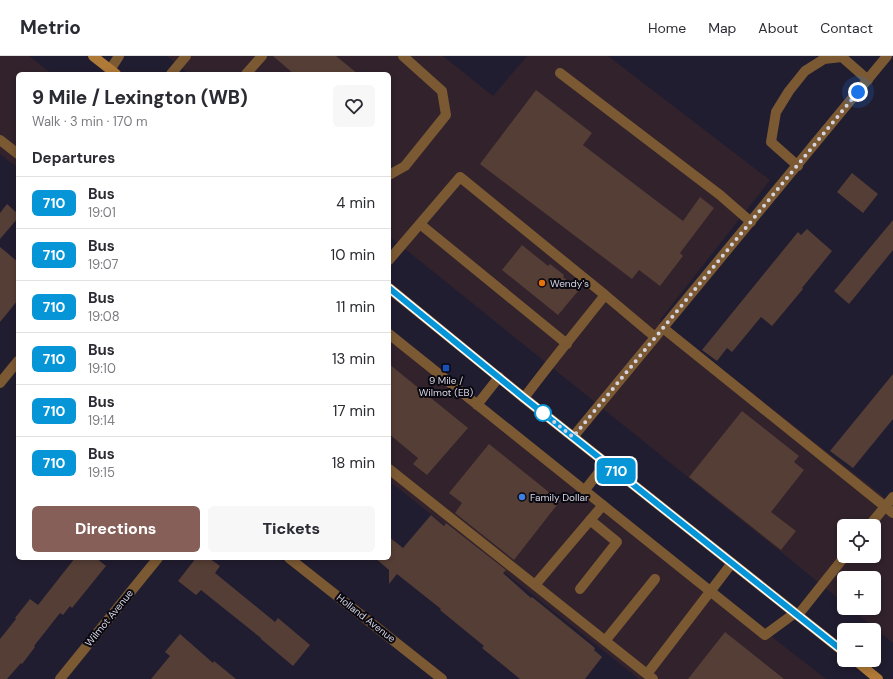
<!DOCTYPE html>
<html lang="en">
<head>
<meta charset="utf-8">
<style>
	body { margin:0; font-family:"DM Sans",sans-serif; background:#f7f7f7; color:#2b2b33; height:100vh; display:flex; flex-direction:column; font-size:15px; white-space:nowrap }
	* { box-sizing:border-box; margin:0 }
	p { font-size:13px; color:#7c7c81 }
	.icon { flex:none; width:22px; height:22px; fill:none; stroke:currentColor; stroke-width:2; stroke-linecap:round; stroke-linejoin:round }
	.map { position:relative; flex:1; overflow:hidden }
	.side { position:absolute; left:16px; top:16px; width:375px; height:488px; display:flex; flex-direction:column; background:#fff; border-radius:6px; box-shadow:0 2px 6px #0003 }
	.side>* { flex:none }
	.badge { padding:0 8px; border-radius:6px; font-size:14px; line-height:26px }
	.controls { position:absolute; left:837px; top:463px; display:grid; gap:8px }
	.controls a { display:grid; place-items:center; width:44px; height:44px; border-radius:6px; background:#fff; box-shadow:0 2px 6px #0003; font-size:20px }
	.you { position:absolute; width:20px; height:20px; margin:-10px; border:3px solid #fff; border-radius:50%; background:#1a73e8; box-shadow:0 0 0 6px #1a73e833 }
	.map>.badge { position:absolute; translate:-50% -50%; box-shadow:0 0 0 2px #fff }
	h2 { padding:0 16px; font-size:15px; line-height:36px }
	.round { display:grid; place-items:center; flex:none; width:42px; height:42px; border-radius:6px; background:#f7f7f7 }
	.headline { display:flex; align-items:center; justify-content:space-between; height:68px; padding:0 16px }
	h1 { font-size:19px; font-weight:800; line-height:30px }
	.primary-button { display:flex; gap:8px; margin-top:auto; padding:8px 16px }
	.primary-button a { flex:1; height:46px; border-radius:6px; background:#855f58; color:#fff; font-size:16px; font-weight:800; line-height:46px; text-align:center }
	.primary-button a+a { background:#f7f7f7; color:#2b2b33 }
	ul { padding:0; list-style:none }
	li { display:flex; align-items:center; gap:12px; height:52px; padding:0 16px; border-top:1px solid #e1e1e2 }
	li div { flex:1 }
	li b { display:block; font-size:15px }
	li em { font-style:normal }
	li .badge { min-width:44px; font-weight:700; text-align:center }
	header { display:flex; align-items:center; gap:24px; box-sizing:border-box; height:56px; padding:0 20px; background:#fff; border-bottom:1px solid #e1e1e2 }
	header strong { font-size:19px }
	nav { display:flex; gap:22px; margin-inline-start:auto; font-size:14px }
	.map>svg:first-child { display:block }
</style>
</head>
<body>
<header>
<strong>Metrio</strong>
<nav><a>Home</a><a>Map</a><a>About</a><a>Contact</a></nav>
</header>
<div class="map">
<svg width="893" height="623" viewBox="0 0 893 623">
	<rect width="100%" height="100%" fill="#211d30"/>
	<path fill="#31222c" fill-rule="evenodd" d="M 0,0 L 29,0 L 52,18 L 18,18 L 18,112 L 0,98 Z
		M 167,0 L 443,0 L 493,40 L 527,0 L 608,0 L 770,124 L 660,264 L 893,448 L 893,587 L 850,552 L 874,552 L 874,522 L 844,522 L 844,547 L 389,180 L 389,18 L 189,18 ZM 844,470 L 874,470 L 874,500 L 844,500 Z
		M 389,276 L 574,426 L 826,623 L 639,623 L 389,425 Z"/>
	<path fill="#553e36" d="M 273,0 L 336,0 L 358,18 L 294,18 Z
		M 536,34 L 592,77 L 583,89 L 683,165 L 700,141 L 714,152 L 680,197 L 683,200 L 660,230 L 639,214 L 632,223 L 480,108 Z
		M 852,117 L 878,138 L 863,157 L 837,136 Z
		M 7,148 L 18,158 L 18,162 L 0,183 L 0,157 Z
		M 893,164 L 893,194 L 849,248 L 834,235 Z
		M 807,173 L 832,195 L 802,232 L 803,233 L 772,270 L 761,261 L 732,296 L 727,292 L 717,305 L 702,294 L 798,176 L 801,179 Z
		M 522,189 L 548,210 L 550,208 L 564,219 L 563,221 L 579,234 L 558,259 L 502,214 Z
		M 0,191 L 18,206 L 18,244 L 0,266 Z
		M 389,308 L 468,372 L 427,419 L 413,408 L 418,402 L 389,378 Z
		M 893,318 L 893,363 L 853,412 L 830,395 Z
		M 742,355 L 799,400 L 794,406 L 804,414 L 771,456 L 796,475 L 781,494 L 689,421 Z
		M 489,388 L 560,445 L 514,504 L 455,457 L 462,447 L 449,437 Z
		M 431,459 L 444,470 L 446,467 L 506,514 L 503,517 L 531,542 L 532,541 L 595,592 L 594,594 L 602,601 L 585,623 L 520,623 L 482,592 L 484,590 L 440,554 L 441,553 L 397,518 L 389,528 L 389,514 L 375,502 L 389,502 L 389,481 L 403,492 Z
		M 75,502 L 96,502 L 106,510 L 72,552 L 70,550 L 63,559 L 60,557 L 34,590 L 35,591 L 22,608 L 21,607 L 7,623 L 0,623 L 0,583 L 16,563 L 15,562 L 30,543 L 38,549 Z
		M 196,502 L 209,502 L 220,510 L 215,517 L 275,566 L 278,562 L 310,589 L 293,610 L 261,583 L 261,582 L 201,534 L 196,539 L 178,525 Z
		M 725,576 L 784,623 L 688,623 Z
		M 180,578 L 213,607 L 214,605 L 236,623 L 151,623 L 170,600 L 165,596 Z"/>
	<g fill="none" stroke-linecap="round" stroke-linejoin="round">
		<path stroke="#7b5933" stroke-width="10" d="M 110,14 L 119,0
			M 560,17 L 720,139 L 751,166
			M 246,18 L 262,0
			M 0,84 L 18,98
			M 798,110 L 771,86 L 776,56 L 789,35 L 805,15 L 824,3 L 842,1 L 868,24
			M 389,119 L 405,110 L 446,59 L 442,35 L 403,0
			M 420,168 L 567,288
			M 389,204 L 460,121 L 605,239 C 578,273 550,307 524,342
			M 605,239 L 655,281
			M 663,272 L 893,457
			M 389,278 L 765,579 L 795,557
			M 477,349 L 499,321
			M 389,413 L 653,623
			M 585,434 L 606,407
			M 535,529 L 603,449
			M 580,533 L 617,486 L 590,464
			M 605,585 L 655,523
			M 647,618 L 732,507"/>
		<path stroke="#7b5933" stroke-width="10" d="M 171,18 L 186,0
			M 0,327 L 18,305
			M 573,381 L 887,0
			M 869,470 L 893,441
			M 289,502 L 442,623
			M 798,559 L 845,500
			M 60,623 L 158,502"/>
		<path stroke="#af7937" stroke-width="10" d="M 93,0 L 116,18
			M 389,232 L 524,342 L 844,596
			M 855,604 L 878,623"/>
	</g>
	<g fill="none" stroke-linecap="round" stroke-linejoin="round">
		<g stroke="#fff" stroke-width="9">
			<path id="line" d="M 389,232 L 524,342 L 844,596"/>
		</g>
		<use href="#line" stroke="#0696d7" stroke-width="6"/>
		<path stroke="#d6d4e1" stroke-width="4" stroke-dasharray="0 7.2" d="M 543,357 L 573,381 L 858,36"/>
	</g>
	<circle fill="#e8710a" stroke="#0a0911" stroke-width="1.5" cx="542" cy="227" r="4"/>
	<rect fill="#1a4fb4" stroke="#0a0911" stroke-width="1.5" x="442" y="308" width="8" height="8" rx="2"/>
	<circle fill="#fff" stroke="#0696d7" stroke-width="2" cx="543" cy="357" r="8"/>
	<circle fill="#3f7fe0" stroke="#0a0911" stroke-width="1.5" cx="522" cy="441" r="4"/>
	<g text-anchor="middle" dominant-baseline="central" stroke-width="4" stroke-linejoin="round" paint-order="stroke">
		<g font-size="10" fill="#d6d4e1" stroke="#0a0911" text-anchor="start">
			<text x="550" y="227">Wendy's</text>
			<text x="446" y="324" text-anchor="middle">9 Mile /<tspan x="446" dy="12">Wilmot (EB)</tspan></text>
			<text x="530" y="441">Family Dollar</text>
		</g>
		<g font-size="10" fill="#d6d4e1" stroke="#0a0911">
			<text transform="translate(109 562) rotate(-51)">Wilmot Avenue</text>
			<text transform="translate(366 562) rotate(38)">Holland Avenue</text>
		</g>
	</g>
</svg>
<div class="controls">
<a><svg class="icon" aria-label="locate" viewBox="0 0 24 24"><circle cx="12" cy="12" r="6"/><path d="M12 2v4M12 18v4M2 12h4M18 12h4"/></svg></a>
<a>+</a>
<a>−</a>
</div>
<div class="you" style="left:858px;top:36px"></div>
<b class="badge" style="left:616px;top:415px;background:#0696d7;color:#fff">710</b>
<section class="side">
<div class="headline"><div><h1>9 Mile / Lexington (WB)</h1><p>Walk · 3 min · 170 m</p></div><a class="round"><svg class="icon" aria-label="heart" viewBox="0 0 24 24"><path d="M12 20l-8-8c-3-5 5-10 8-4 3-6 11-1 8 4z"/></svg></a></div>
<h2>Departures</h2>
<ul>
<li><span class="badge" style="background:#0696d7;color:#fff">710</span><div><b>Bus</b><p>19:01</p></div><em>4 min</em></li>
<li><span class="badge" style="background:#0696d7;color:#fff">710</span><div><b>Bus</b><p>19:07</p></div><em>10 min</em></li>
<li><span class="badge" style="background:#0696d7;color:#fff">710</span><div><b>Bus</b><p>19:08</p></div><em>11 min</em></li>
<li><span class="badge" style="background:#0696d7;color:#fff">710</span><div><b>Bus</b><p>19:10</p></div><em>13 min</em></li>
<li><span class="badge" style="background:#0696d7;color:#fff">710</span><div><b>Bus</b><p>19:14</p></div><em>17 min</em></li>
<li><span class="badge" style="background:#0696d7;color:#fff">710</span><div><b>Bus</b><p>19:15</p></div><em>18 min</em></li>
</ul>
<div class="primary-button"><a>Directions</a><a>Tickets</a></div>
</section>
</div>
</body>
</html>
